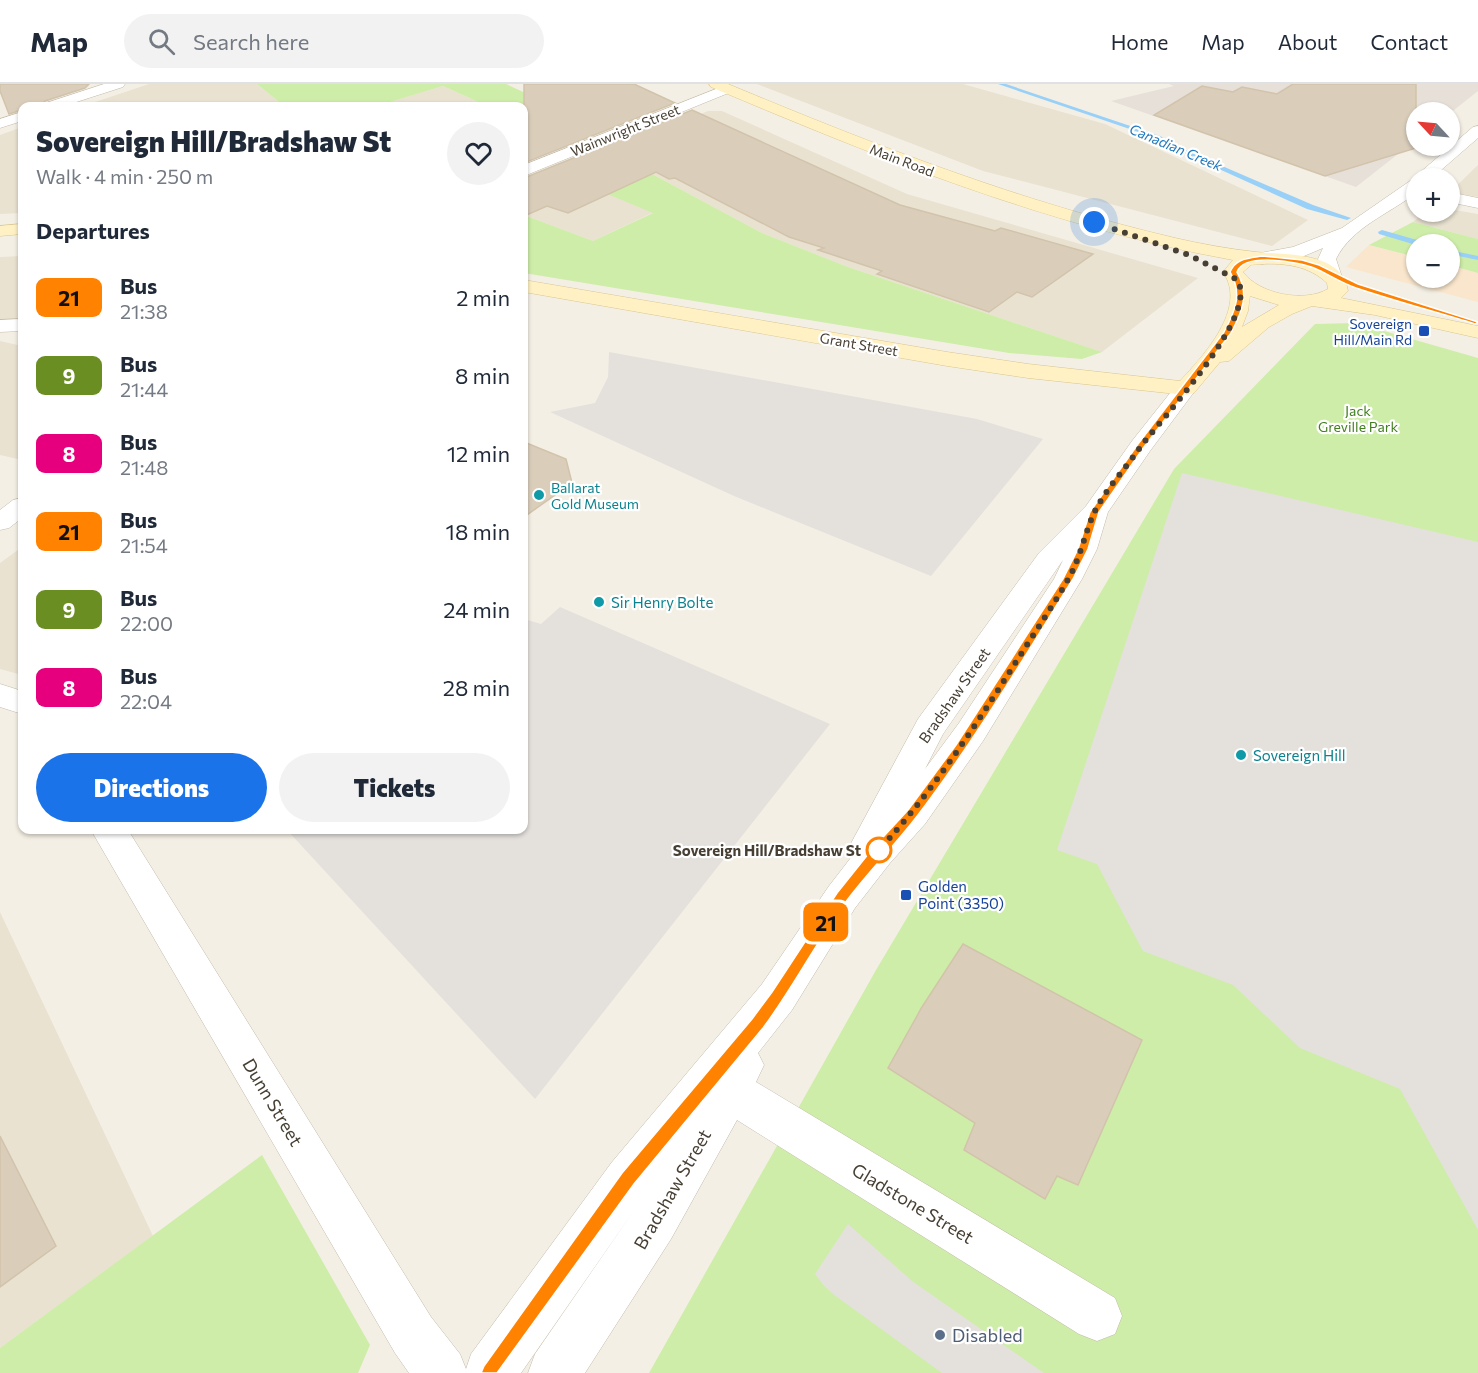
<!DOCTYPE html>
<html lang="en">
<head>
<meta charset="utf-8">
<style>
	body { margin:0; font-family:Commissioner,sans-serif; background:#f2f2f3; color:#1f2937; height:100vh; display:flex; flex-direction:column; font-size:22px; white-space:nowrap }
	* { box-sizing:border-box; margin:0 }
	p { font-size:20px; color:#747a83 }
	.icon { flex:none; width:33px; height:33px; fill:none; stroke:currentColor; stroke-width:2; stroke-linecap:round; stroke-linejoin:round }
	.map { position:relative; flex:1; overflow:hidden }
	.side { position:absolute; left:18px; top:18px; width:510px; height:732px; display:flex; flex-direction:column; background:#fff; border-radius:12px; box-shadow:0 2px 4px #0004 }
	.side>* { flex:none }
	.badge { padding:0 12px; border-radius:9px; font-size:21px; line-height:39px }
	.needle { width:39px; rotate:296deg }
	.tools { position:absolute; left:1406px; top:18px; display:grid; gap:12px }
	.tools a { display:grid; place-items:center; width:54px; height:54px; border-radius:50%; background:#fff; box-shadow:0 2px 4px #0004; font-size:30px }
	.you { position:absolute; width:30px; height:30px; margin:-15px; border:4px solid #fff; border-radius:50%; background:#1a73e8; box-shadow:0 0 0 9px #1a73e833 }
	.map>.badge { position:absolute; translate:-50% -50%; box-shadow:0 0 0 3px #fff }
	h2 { padding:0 18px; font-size:22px; line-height:54px }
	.round { display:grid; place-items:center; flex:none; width:63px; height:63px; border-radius:32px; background:#f2f2f3 }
	.summary { display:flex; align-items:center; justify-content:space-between; height:102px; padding:0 18px }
	h1 { font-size:28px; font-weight:800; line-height:45px }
	.cta { display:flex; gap:12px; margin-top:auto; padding:12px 18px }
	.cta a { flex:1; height:69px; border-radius:36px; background:#1a73e8; color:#fff; font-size:24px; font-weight:800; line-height:69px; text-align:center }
	.cta a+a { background:#f2f2f3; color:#1f2937 }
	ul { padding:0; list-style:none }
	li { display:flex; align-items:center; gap:18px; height:78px; padding:0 18px }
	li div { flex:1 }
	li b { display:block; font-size:22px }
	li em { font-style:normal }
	li .badge { min-width:66px; font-weight:700; text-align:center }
	header { display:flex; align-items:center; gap:36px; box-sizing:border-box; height:84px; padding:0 30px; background:#fff; border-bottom:2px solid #e0e1e3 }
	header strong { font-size:28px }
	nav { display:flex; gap:33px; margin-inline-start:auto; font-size:21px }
	.search { width:420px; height:54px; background:#f2f2f3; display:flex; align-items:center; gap:15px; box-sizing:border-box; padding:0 21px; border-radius:33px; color:#747a83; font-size:22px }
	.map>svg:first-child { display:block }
</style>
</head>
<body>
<header>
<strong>Map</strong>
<div class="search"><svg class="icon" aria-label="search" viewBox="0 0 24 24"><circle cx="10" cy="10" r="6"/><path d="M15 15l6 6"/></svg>Search here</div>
<nav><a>Home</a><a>Map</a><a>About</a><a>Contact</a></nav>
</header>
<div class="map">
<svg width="1478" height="1289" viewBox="0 0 1478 1289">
	<rect width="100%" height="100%" fill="#f4efe4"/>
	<path fill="#e9e2d1" d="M 149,0 L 257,0 L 284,22 L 83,22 Z
		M 757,0 L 963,0 L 1105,40 L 1308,136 L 1272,162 L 983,87 Z
		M 443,2 L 487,22 L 387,22 L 382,20 Z
		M 708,27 L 722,27 L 907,110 L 1198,194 L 1102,268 L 848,183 L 762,149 L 611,68 Z
		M 22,43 L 22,129 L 0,130 L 0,51 Z
		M 1478,81 L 1478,113 L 1450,108 Z
		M 555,88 L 654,128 L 593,157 L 524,131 L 524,100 Z
		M 1449,125 L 1478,130 L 1478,155 L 1413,138 L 1425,128 L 1449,128 Z
		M 22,172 L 22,235 L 0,237 L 0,173 Z
		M 0,257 L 22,262 L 22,376 L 0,371 Z
		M 22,463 L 22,591 L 0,585 L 0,479 Z
		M 0,828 L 153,1152 L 0,1264 Z"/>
	<path fill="#f9e6cc" d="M 1369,161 L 1416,173 L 1416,194 L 1449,194 L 1449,181 L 1478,189 L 1478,218 L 1346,183 Z"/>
	<path fill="#e6e0d9" d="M 1169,0 L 1478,0 L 1478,7 L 1449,30 L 1416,28 L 1416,56 L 1356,103 L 1111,17 L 1174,2 Z"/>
	<path fill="#cdeda8" d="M 257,0 L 506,0 L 599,43 L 561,58 L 524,40 L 524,22 L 487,22 L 443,2 L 383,20 L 387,22 L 284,22 Z
		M 611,68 L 762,149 L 848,183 L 1102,268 L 1082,275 L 1009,269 L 524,189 L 524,131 L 593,157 L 653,129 L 555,88 Z
		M 1413,138 L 1478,155 L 1478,189 L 1449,181 L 1449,160 L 1416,160 L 1416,173 L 1369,161 Z
		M 1356,239 L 1478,274 L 1478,1289 L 649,1289 L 876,886 L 1174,385 L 1315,240 Z
		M 262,1071 L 370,1261 L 358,1289 L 0,1289 L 0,1264 Z"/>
	<path fill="#e4e1dd" d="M 609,268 L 977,335 L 1043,355 L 931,492 L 734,412 L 550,328 L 595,319 L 608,293 Z
		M 1182,389 L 1478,458 L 1478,1146 L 1400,1005 L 1300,964 L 1233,901 L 1143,867 L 1097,780 L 1057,766 Z
		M 560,523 L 830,640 L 535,1015 L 287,746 L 524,746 L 524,535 L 541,540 Z
		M 848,1140 L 912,1197 L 1044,1289 L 942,1289 L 837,1213 L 825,1203 L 815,1190 Z"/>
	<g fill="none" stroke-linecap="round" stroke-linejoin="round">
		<path fill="#99d0f8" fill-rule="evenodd" d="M 998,0 L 1006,0 L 1160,52 L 1192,69 L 1313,121 L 1351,134 L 1347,136 L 1307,125 L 1188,71 L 1156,54 Z
			M 1382,146 L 1424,158 L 1425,160 L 1416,161 L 1379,150 L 1378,148 Z
			M 1449,166 L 1478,172 L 1478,176 L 1449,170 Z"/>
	</g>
	<path fill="#dacebb" stroke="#d2c3ab" stroke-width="1.5" d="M 0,0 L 89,0 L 85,4 L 45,17 L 42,22 L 22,22 L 22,26 L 9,30 L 0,7 Z
		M 524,0 L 634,0 L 675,19 L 524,79 Z
		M 1293,0 L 1416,0 L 1416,64 L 1325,92 L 1154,31 L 1202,2 L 1233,8 L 1242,3 L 1277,10 Z
		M 692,26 L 900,121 L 995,147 L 1001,144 L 1093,170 L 1032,213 L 1017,208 L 989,228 L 877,190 L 882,187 L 818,166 L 824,164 L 789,153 L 675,94 L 669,95 L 656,88 L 568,129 L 547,122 L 524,132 L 524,94 Z
		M 524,358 L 566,375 L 572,399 L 524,433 Z
		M 963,860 L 1142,956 L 1078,1101 L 1057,1092 L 1045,1115 L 964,1066 L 975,1039 L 888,984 L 922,923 Z
		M 0,1052 L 56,1162 L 0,1203 Z"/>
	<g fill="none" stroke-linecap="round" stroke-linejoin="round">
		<g stroke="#c3baa9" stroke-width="1">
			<path id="street" d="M 104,0 L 125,0 L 123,3 L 64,22 L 44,22 L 46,19 Z
				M 726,1 L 731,2 L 733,5 L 731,8 L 524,92 L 524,81 Z
				M 22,28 L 22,37 L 0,44 L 0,35 Z
				M 1478,42 L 1478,54 L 1432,94 L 1416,96 L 1417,91 L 1473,43 Z
				M 1416,96 L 1416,109 C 1389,130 1352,143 1336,175 L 1341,190 L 1338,194 L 1324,194 L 1318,175 L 1323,164 L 1304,172 L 1262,180 L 1255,178 L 1253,174 L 1255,170 L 1293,163 L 1342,144 L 1410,97 Z
				M 1449,108 L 1478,114 L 1478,124 L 1449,118 Z
				M 22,235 L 22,247 L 0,248 L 0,236 Z
				M 1186,297 L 1194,299 L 1197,304 L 1150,367 L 1108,428 L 1097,465 L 1082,495 L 983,657 L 925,740 L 890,779 L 855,824 L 792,926 L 758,969 L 764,981 L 756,998 L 1115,1214 L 1122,1232 L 1115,1250 L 1097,1257 L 1079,1250 L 737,1036 L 671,1155 L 585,1289 L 528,1289 L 535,1270 L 635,1125 L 521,1289 L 409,1289 L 395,1269 L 91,746 L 128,746 L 431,1233 L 460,1270 L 466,1285 L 471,1270 L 612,1078 L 762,900 L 829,802 L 853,771 L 849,763 L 918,635 L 1039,469 L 1086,422 L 1132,357 L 1178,299 ZM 1063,476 L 1054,495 L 959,639 L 925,685 L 943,650 Z
				M 22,414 L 22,434 L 9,444 L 0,446 L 0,426 L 13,416 Z
				M 0,600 L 22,607 L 22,630 L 0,623 Z"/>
		</g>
		<g stroke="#d9c68e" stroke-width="1">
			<path id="secondary" d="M 709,0 L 728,0 C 874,61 1021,118 1175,154 C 1201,160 1229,165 1256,168 C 1284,171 1343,167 1348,207 L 1341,214 L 1478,242 L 1478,254 L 1375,231 L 1312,222 L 1292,230 L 1269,243 L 1229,277 L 1220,278 L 1194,309 L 1186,311 L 1028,294 L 947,282 L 524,208 L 524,196 L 947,268 L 1028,280 L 1180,297 C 1204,271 1248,224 1223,188 L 1233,176 C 1051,143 881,75 711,3 ZM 1262,180 C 1286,179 1309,182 1327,199 L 1328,205 C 1304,219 1259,210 1243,188 L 1251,181 ZM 1250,212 L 1279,221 L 1242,243 L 1248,227 Z
				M 22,140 L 22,150 L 0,152 L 0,142 Z"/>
		</g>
		<use href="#street" fill="#fff" fill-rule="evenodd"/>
		<use href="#secondary" fill="#fff1c3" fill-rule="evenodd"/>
	</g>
	<path fill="#ff8200" stroke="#fff" stroke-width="1.5" d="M 1262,172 L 1302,176 L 1319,181 L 1358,200 L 1478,238 L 1475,240 C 1436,228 1395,217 1356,204 C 1341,199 1328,190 1314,184 C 1298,178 1245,168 1237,188 C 1250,210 1242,228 1231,249 L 1144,363 L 1099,428 L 1088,465 L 1073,495 C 1023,575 975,656 918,731 C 896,760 870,786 848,815 C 817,856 794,903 763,944 L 634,1100 L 497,1289 L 481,1289 L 484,1282 L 622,1089 L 752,935 L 772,908 L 837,809 L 873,764 L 908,726 L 956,661 L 1063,495 L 1078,465 L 1090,428 L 1138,360 L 1224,248 C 1235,227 1243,210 1230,188 C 1236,174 1249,174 1262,172 Z"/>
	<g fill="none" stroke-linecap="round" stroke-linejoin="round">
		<path stroke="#473f33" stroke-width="6" stroke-dasharray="0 10.8" d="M 879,766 L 877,768 C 930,711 972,647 1014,581 C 1033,551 1053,522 1070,492 C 1081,471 1085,449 1094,429 C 1105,406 1125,385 1139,365 C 1159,337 1264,227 1236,195 L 1189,171 L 1094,138"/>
	</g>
	<g fill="#1a4fb4" stroke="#fff" stroke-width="2">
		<rect x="1418" y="241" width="12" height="12" rx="3"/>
		<rect x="900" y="805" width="12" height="12" rx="3"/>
	</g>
	<g fill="#0f9aa8" stroke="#fff" stroke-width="2">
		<circle cx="539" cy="411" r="6"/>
		<circle cx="599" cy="518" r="6"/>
		<circle cx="1241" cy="671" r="6"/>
	</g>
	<circle fill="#fff" stroke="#ff8200" stroke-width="3" cx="879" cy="766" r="12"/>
	<circle fill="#5c6f8a" stroke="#fff" stroke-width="2" cx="940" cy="1251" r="6"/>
	<g text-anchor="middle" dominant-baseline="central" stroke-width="4.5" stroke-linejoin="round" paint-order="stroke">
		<g font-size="14" fill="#473f33" stroke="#fff">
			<text transform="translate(625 46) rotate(-22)">Wainwright Street</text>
			<text transform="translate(902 76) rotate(21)">Main Road</text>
			<text transform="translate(859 260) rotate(10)">Grant Street</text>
		</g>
		<g font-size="14" font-style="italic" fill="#217abe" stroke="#fff">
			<text transform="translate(1176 63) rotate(23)">Canadian Creek</text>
		</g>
		<g font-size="14" fill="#164399" stroke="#fff" text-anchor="end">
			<text x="1412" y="239">Sovereign<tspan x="1412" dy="16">Hill/Main Rd</tspan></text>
		</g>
		<g font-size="14" fill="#437f20" stroke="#fff">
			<text x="1358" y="326">Jack<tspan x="1358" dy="16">Greville Park</tspan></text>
		</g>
		<g font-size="14" fill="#0d838f" stroke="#fff" text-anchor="start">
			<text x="551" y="403">Ballarat<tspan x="551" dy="16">Gold Museum</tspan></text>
		</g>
		<g font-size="15" fill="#0d838f" stroke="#fff" text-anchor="start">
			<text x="611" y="518">Sir Henry Bolte</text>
			<text x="1253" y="671">Sovereign Hill</text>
		</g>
		<g font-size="15" fill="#473f33" stroke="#fff">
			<text transform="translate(954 611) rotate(-55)">Bradshaw Street</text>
		</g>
		<g font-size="15" font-weight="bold" fill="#473f33" stroke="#fff" text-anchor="end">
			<text x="861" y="766">Sovereign Hill/Bradshaw St</text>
		</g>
		<g font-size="15" fill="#164399" stroke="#fff" text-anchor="start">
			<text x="918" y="802">Golden<tspan x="918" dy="17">Point (3350)</tspan></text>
		</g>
		<g font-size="18" fill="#473f33" stroke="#fff">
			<text transform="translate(273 1018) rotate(59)">Dunn Street</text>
			<text transform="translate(672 1105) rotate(-60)">Bradshaw Street</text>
			<text transform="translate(913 1119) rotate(31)">Gladstone Street</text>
		</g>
		<g font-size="18" fill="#4e5e75" stroke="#fff" text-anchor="start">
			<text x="952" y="1251">Disabled</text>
		</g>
	</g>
</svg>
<div class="tools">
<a><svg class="needle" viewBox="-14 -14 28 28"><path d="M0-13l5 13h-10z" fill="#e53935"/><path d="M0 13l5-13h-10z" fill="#747a83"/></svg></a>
<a>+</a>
<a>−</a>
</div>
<div class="you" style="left:1094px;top:138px"></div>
<b class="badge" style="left:826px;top:838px;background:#ff8200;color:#111">21</b>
<section class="side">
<div class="summary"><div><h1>Sovereign Hill/Bradshaw St</h1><p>Walk · 4 min · 250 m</p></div><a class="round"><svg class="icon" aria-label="heart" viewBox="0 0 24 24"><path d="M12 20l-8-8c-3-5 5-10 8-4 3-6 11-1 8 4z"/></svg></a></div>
<h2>Departures</h2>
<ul>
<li><span class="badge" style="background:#ff8200;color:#111">21</span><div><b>Bus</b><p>21:38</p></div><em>2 min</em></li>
<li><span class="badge" style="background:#6b8e23;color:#fff">9</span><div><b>Bus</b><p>21:44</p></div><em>8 min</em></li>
<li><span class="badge" style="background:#e6007e;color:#fff">8</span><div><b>Bus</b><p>21:48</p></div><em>12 min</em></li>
<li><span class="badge" style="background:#ff8200;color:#111">21</span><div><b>Bus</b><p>21:54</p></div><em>18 min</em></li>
<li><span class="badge" style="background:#6b8e23;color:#fff">9</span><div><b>Bus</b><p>22:00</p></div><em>24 min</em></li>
<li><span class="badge" style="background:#e6007e;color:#fff">8</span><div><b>Bus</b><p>22:04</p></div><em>28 min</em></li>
</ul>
<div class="cta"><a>Directions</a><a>Tickets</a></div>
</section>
</div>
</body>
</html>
